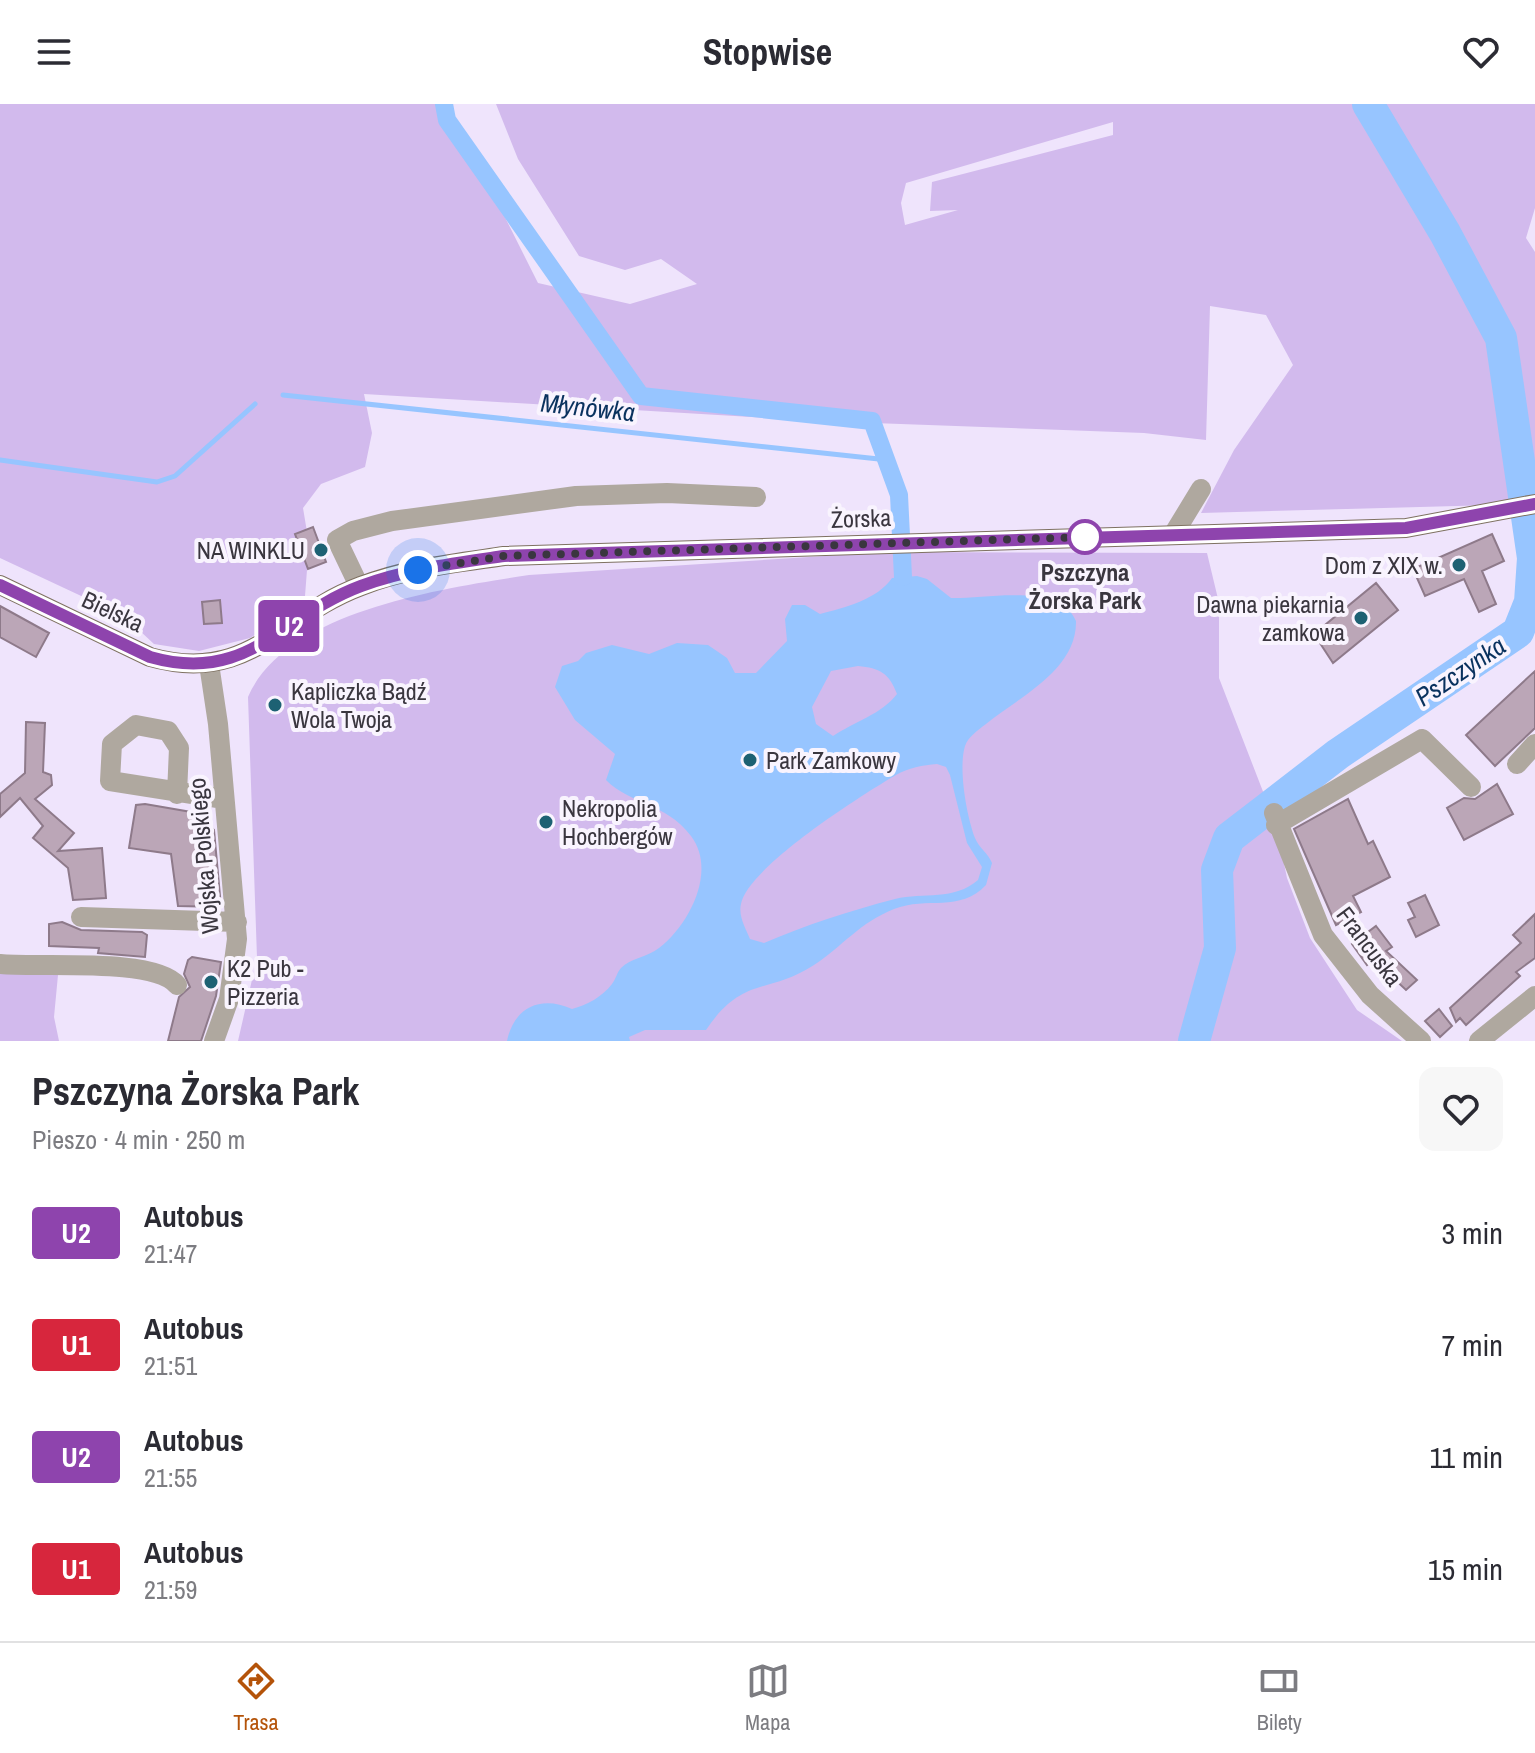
<!DOCTYPE html>
<html lang="pl">
<head>
<meta charset="utf-8">
<style>
	body { margin:0; font-family:"Archivo Narrow",sans-serif; background:#f7f7f7; color:#2b2b33; height:100vh; display:flex; flex-direction:column; font-size:30px; white-space:nowrap }
	* { box-sizing:border-box; margin:0 }
	p { font-size:26px; color:#7c7c81 }
	.icon { flex:none; width:44px; height:44px; fill:none; stroke:currentColor; stroke-width:2; stroke-linecap:round; stroke-linejoin:round }
	.map { position:relative; height:937px; overflow:hidden }
	.sheet { display:flex; flex-direction:column; background:#fff; flex:1 }
	.sheet>* { flex:none }
	.badge { padding:0 16px; border-radius:6px; font-size:28px; line-height:52px }
	.you { position:absolute; width:40px; height:40px; margin:-20px; border:6px solid #fff; border-radius:50%; background:#1a73e8; box-shadow:0 0 0 12px #1a73e833 }
	.map>.badge { position:absolute; translate:-50% -50%; box-shadow:0 0 0 4px #fff }
	.round { display:grid; place-items:center; flex:none; width:84px; height:84px; border-radius:16px; background:#f7f7f7 }
	.summary { display:flex; align-items:center; justify-content:space-between; height:136px; padding:0 32px }
	h1 { font-size:38px; font-weight:700; line-height:60px }
	ul { padding:0; list-style:none }
	li { display:flex; align-items:center; gap:24px; height:112px; padding:0 32px }
	li div { flex:1 }
	li b { display:block; font-size:30px }
	li em { font-style:normal }
	li .badge { min-width:88px; font-weight:700; text-align:center }
	header { display:flex; justify-content:space-between; align-items:center; height:104px; padding:0 32px; background:#fff; font-size:36px; font-weight:700 }
	.dock { display:flex; justify-content:space-around; align-items:center; height:112px; border-top:2px solid #e1e1e2; background:#fff; font-size:22px; color:#7c7c81 }
	.dock a { display:grid; justify-items:center; gap:4px }
	.dock .current { color:#b45309 }
	.map>svg:first-child { display:block }
</style>
</head>
<body>
<header><svg class="icon" aria-label="menu" viewBox="0 0 24 24"><path d="M4 6h16M4 12h16M4 18h16"/></svg>Stopwise<svg class="icon" aria-label="heart" viewBox="0 0 24 24"><path d="M12 20l-8-8c-3-5 5-10 8-4 3-6 11-1 8 4z"/></svg></header>
<div class="map">
<svg width="1535" height="937" viewBox="0 0 1535 937">
	<rect width="100%" height="100%" fill="#efe4fc"/>
	<path fill="#d2baed" fill-rule="evenodd" d="M 0,0 L 448,0 L 538,179 L 630,200 L 697,180 L 661,155 L 625,166 L 579,152 L 518,55 L 496,0 L 1535,0 L 1535,104 L 1526,134 L 1535,148 L 1535,385 L 1493,401 L 1201,409 L 1234,346 L 1293,261 L 1266,211 L 1210,202 L 1206,336 L 1144,329 L 818,317 L 364,290 L 372,329 L 365,363 L 321,380 L 303,404 L 309,440 L 305,492 L 289,509 L 250,534 L 199,547 L 154,540 L 124,512 L 0,454 ZM 1113,18 L 1113,31 L 932,78 L 930,107 L 958,106 L 905,121 L 901,99 L 906,79 Z
		M 888,448 L 1207,449 L 1219,499 L 1219,574 L 1276,721 L 1287,774 L 1310,834 L 1357,906 L 1402,937 L 238,937 L 257,854 L 248,593 C 285,506 446,484 529,471 Z
		M 0,867 L 58,871 L 54,913 L 59,937 L 0,937 Z"/>
	<path fill="#97c5ff" fill-rule="evenodd" d="M 917,472 L 927,475 L 951,494 C 984,495 1060,478 1076,517 C 1077,566 1019,593 986,620 C 978,626 968,633 965,642 C 958,665 967,713 975,734 C 979,744 988,749 992,759 L 986,781 C 960,809 927,792 894,805 C 859,819 843,842 814,861 C 768,891 743,871 706,926 L 645,926 L 629,933 L 630,937 L 507,937 C 514,903 541,891 572,905 C 587,901 602,893 612,880 C 616,875 617,868 621,864 C 630,854 648,853 659,844 C 690,820 717,766 691,732 C 665,698 631,701 606,676 L 615,650 L 575,616 L 555,583 L 562,562 L 578,557 L 586,549 L 612,541 L 649,550 L 677,539 L 708,541 L 727,554 L 735,569 L 756,569 L 787,537 L 785,515 L 792,501 L 805,501 L 820,510 C 844,504 878,495 892,474 ZM 858,562 C 880,564 889,569 897,590 C 882,610 854,618 833,632 L 816,620 L 812,603 L 831,567 ZM 937,660 L 946,663 L 950,671 L 967,739 L 982,763 L 978,776 C 954,797 924,788 895,795 C 849,807 806,821 764,839 L 750,835 C 746,825 738,812 741,800 C 747,764 863,690 896,671 C 908,664 923,661 937,660 Z"/>
	<g fill="none" stroke-linecap="round" stroke-linejoin="round">
		<path stroke="#97c5ff" stroke-width="5" d="M 283,291 L 888,356
			M 0,356 L 157,378 L 175,372 L 255,300"/>
		<path stroke="#97c5ff" stroke-width="18" d="M 444,0 L 447,16 L 641,292 L 872,317 L 899,391 L 903,473"/>
		<path stroke="#97c5ff" stroke-width="32" d="M 1194,937 L 1220,844 L 1217,766 L 1229,734 L 1338,650 L 1518,528 L 1530,498 L 1533,454 L 1501,234 L 1445,129 L 1368,0"/>
	</g>
	<path fill="#bba6b7" stroke="#8e7a8a" stroke-width="2" d="M 313,423 L 326,458 L 308,465 L 295,430 Z
		M 1492,430 L 1504,457 L 1482,467 L 1496,500 L 1479,508 L 1464,475 L 1425,492 L 1413,465 Z
		M 1376,479 L 1398,506 L 1333,559 L 1314,530 Z
		M 220,496 L 222,519 L 204,520 L 202,498 Z
		M 0,502 L 49,529 L 36,553 L 0,533 Z
		M 1535,567 L 1535,624 L 1495,662 L 1466,631 Z
		M 26,618 L 45,619 L 43,668 L 51,671 L 52,681 L 35,695 L 74,729 L 58,747 L 102,744 L 106,794 L 73,796 L 68,764 L 33,734 L 43,722 L 20,694 L 0,713 L 0,690 L 25,669 Z
		M 1497,680 L 1513,710 L 1464,736 L 1447,704 L 1464,694 L 1475,695 Z
		M 1348,695 L 1368,740 L 1373,737 L 1390,773 L 1353,792 L 1361,808 L 1336,821 L 1294,725 Z
		M 145,700 L 197,709 L 214,726 L 221,803 L 178,802 L 171,750 L 129,744 L 136,701 Z
		M 1425,791 L 1439,821 L 1416,833 L 1408,816 L 1415,813 L 1408,799 Z
		M 1535,810 L 1535,854 L 1516,868 L 1520,872 L 1466,921 L 1460,914 L 1456,918 L 1450,904 L 1521,839 L 1513,831 Z
		M 62,818 L 81,826 L 142,828 L 147,831 L 145,853 L 98,849 L 99,844 L 49,842 L 49,820 Z
		M 1376,822 L 1392,843 L 1386,847 L 1417,876 L 1406,886 L 1374,856 L 1367,861 L 1352,840 Z
		M 192,853 L 221,858 L 216,892 L 201,937 L 168,937 L 179,893 L 190,883 L 184,870 L 188,856 Z
		M 1439,905 L 1452,922 L 1440,933 L 1425,917 Z"/>
	<g fill="none" stroke-linecap="round" stroke-linejoin="round">
		<path stroke="#afa89f" stroke-width="20" d="M 1173,431 L 1201,385
			M 359,482 L 337,436 L 353,427 L 392,417 L 576,392 L 667,389 L 756,393
			M 209,560 L 218,620 L 237,835 L 229,895 L 214,937
			M 1517,660 L 1535,640
			M 177,690 L 179,644 L 168,627 L 136,621 L 112,640 L 110,677 L 224,695
			M 1274,709 L 1323,831 L 1370,891 L 1421,937
			M 1276,721 L 1422,635 L 1471,683
			M 81,813 L 237,818
			M 0,860 C 37,864 154,853 177,881
			M 1479,937 L 1535,892"/>
		<path stroke="#7e7161" stroke-width="20" d="M 0,481 L 150,553 C 249,581 280,512 361,482 C 407,464 456,459 504,452 L 1406,424 L 1535,400"/>
	</g>
	<g fill="none" stroke-linecap="round" stroke-linejoin="round">
		<g stroke="#fff" stroke-width="18">
			<path id="line" d="M 0,481 L 150,553 C 249,581 280,512 361,482 C 407,465 456,459 504,452 L 1406,424 L 1535,400"/>
		</g>
		<use href="#line" stroke="#8e44ad" stroke-width="12"/>
		<path stroke="#3a363f" stroke-width="8" stroke-dasharray="0 14.4" d="M 418,466 L 504,452 L 1085,433"/>
	</g>
	<circle fill="#fff" stroke="#8e44ad" stroke-width="4" cx="1085" cy="433" r="16"/>
	<g fill="#1d6173" stroke="#f9f4fe" stroke-width="3">
		<circle cx="321" cy="446" r="8"/>
		<circle cx="1459" cy="461" r="8"/>
		<circle cx="1361" cy="514" r="8"/>
		<circle cx="275" cy="601" r="8"/>
		<circle cx="750" cy="656" r="8"/>
		<circle cx="546" cy="718" r="8"/>
		<circle cx="211" cy="878" r="8"/>
	</g>
	<g text-anchor="middle" dominant-baseline="central" stroke-width="8" stroke-linejoin="round" paint-order="stroke">
		<g font-size="24" fill="#3a363f" stroke="#f9f4fe">
			<text transform="translate(861 414) rotate(-2)">Żorska</text>
			<text transform="translate(113 507) rotate(25)">Bielska</text>
			<text transform="translate(203 752) rotate(-95)">Wojska Polskiego</text>
			<text transform="translate(1370 842) rotate(53)">Francuska</text>
		</g>
		<g font-size="24" fill="#3a363f" stroke="#f9f4fe" text-anchor="start">
			<text x="305" y="446" text-anchor="end">NA WINKLU</text>
			<text x="1443" y="461" text-anchor="end">Dom z XIX w.</text>
			<text x="1345" y="500" text-anchor="end">Dawna piekarnia<tspan x="1345" dy="28">zamkowa</tspan></text>
			<text x="291" y="587">Kapliczka Bądź<tspan x="291" dy="28">Wola Twoja</tspan></text>
			<text x="766" y="656">Park Zamkowy</text>
			<text x="562" y="704">Nekropolia<tspan x="562" dy="28">Hochbergów</tspan></text>
			<text x="227" y="864">K2 Pub -<tspan x="227" dy="28">Pizzeria</tspan></text>
		</g>
		<g font-size="24" font-weight="bold" fill="#3a363f" stroke="#f9f4fe">
			<text x="1085" y="468">Pszczyna<tspan x="1085" dy="28">Żorska Park</tspan></text>
		</g>
		<g font-size="26" font-style="italic" fill="#0a325e" stroke="#f9f4fe">
			<text transform="translate(588 303) rotate(6)">Młynówka</text>
			<text transform="translate(1460 567) rotate(-34)">Pszczynka</text>
		</g>
	</g>
</svg>
<div class="you" style="left:418px;top:466px"></div>
<b class="badge" style="left:289px;top:522px;background:#8e44ad;color:#fff">U2</b>
</div>
<section class="sheet">
<div class="summary"><div><h1>Pszczyna Żorska Park</h1><p>Pieszo · 4 min · 250 m</p></div><a class="round"><svg class="icon" aria-label="heart" viewBox="0 0 24 24"><path d="M12 20l-8-8c-3-5 5-10 8-4 3-6 11-1 8 4z"/></svg></a></div>
<ul>
<li><span class="badge" style="background:#8e44ad;color:#fff">U2</span><div><b>Autobus</b><p>21:47</p></div><em>3 min</em></li>
<li><span class="badge" style="background:#d7263d;color:#fff">U1</span><div><b>Autobus</b><p>21:51</p></div><em>7 min</em></li>
<li><span class="badge" style="background:#8e44ad;color:#fff">U2</span><div><b>Autobus</b><p>21:55</p></div><em>11 min</em></li>
<li><span class="badge" style="background:#d7263d;color:#fff">U1</span><div><b>Autobus</b><p>21:59</p></div><em>15 min</em></li>
</ul>
</section>
<nav class="dock">
<a class="current"><svg class="icon" aria-label="directions" viewBox="0 0 24 24"><path d="M12 3l9 9-9 9-9-9zM9 14v-3h6M13 9l2 2-2 2"/></svg>Trasa</a>
<a><svg class="icon" aria-label="map" viewBox="0 0 24 24"><path d="M3 6l6-2 6 2 6-2v14l-6 2-6-2-6 2zM9 4v14M15 6v14"/></svg>Mapa</a>
<a><svg class="icon" aria-label="tickets" viewBox="0 0 24 24"><path d="M3 7h18v10H3zM15 7v10"/></svg>Bilety</a>
</nav>
</body>
</html>
